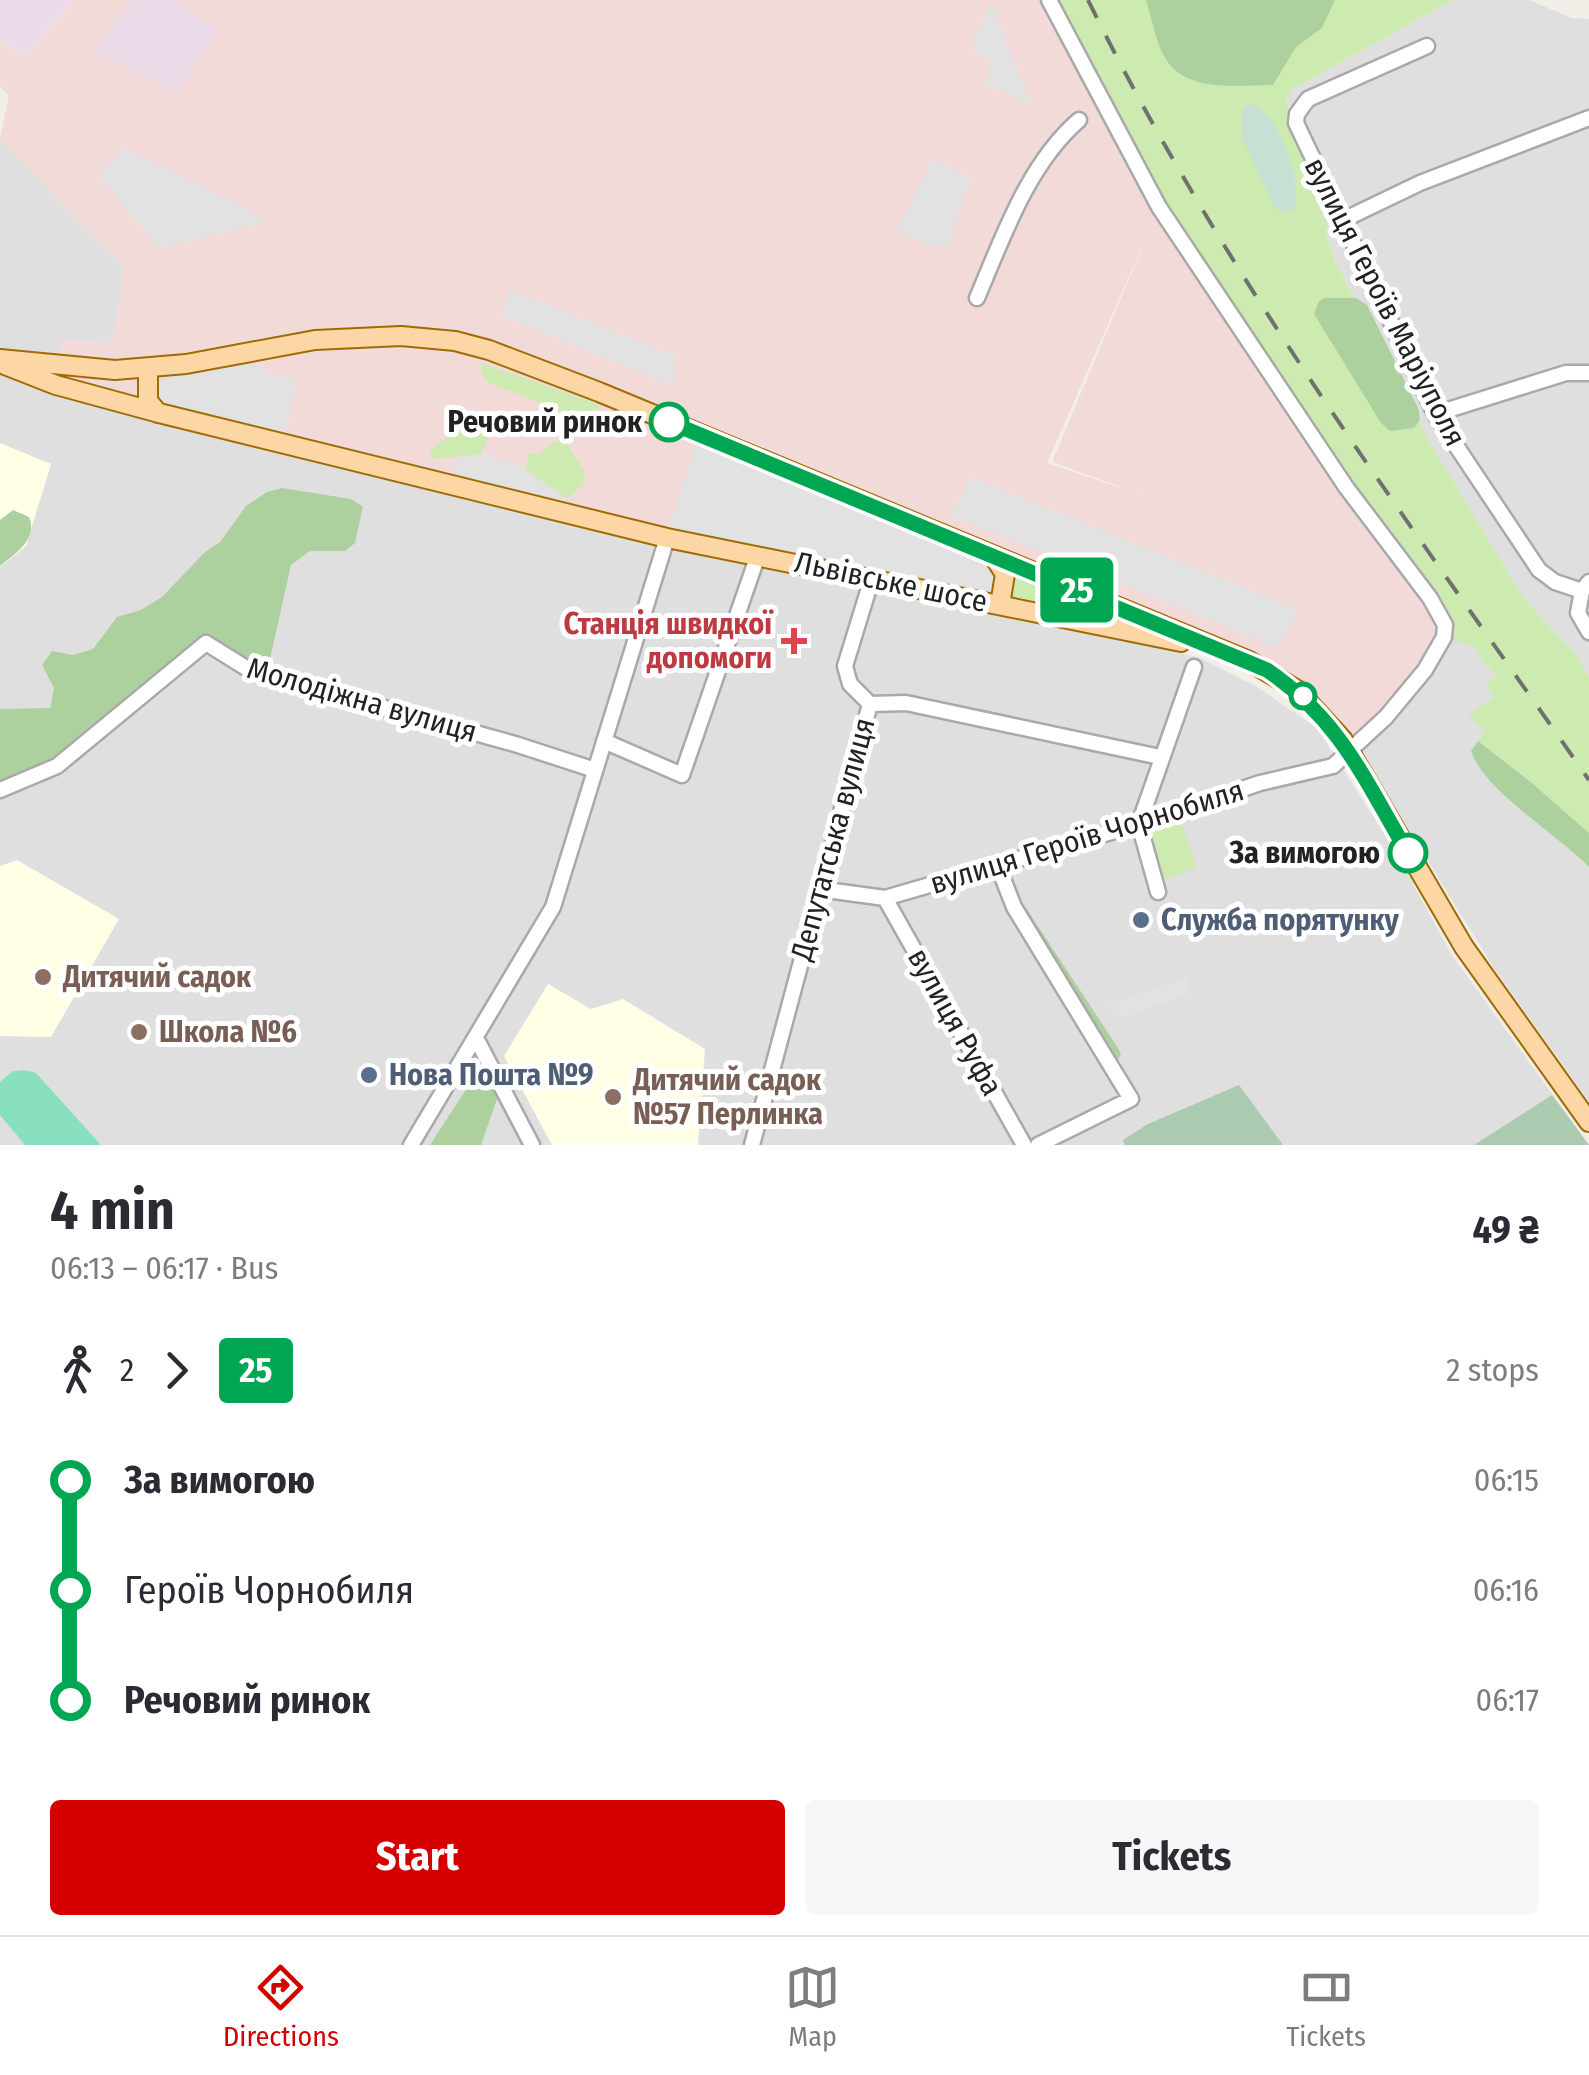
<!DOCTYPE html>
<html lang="en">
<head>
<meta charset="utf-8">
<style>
	body { margin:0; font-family:"Fira Sans Condensed",sans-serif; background:#f7f7f7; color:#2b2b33; height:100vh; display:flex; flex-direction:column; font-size:38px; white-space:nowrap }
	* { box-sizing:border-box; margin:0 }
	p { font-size:32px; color:#7c7c81 }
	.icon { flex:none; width:55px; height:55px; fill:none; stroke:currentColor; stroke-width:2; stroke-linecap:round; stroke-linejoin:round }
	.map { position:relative; height:1145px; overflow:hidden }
	.drawer { display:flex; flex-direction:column; background:#fff; flex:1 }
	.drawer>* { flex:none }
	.badge { padding:0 20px; border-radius:8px; font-size:35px; line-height:65px }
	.map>.badge { position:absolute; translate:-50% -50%; box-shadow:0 0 0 5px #fff }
	.legs { display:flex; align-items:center; gap:15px; height:110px; padding:0 50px; font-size:32px }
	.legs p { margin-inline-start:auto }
	.headline { display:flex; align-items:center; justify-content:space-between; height:170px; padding:0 50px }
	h1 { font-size:55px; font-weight:700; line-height:75px }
	.cta { display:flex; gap:20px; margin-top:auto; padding:20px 50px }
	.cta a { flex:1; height:115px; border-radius:10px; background:#d40000; color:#fff; font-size:40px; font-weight:700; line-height:115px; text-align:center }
	.cta a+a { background:#f7f7f7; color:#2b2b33 }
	ul { padding:0 50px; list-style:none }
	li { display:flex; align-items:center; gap:35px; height:110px; font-size:38px }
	li i { display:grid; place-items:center; width:15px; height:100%; margin:0 12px; background:currentColor }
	li i::after { content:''; width:25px; height:25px; margin:-12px; border:8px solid; border-radius:50%; background:#fff }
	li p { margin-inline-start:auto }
	li:first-child i { background:linear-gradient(#0000 50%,currentColor 0) }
	li:last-child i { background:linear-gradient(currentColor 50%,#0000 0) }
	.dock { display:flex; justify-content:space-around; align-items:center; height:140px; border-top:2px solid #e1e1e2; background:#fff; font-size:28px; color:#7c7c81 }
	.dock a { display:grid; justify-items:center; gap:5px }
	.dock .active { color:#d40000 }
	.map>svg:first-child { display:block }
</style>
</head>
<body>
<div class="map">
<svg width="1589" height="1145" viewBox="0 0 1589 1145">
	<rect width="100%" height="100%" fill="#f2efe9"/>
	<path fill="#e0dfdf" d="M 1453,0 L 1529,0 L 1572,18 L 1589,19 L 1589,678 L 1579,659 L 1523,597 L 1431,444 L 1335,261 L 1286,98 L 1291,90 Z
		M 0,139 L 124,267 L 113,343 L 63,340 L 57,361 L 0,353 Z
		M 0,368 L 1200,658 L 1257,687 L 1317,728 L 1396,852 L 1451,954 L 1589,1145 L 0,1145 Z
		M 1444,637 L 1472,645 L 1529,721 L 1497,756 L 1589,833 L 1589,1102 L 1494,968 L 1357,746 Z"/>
	<path fill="#f2dad9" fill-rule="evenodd" d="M 73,0 L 1043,0 L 1430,598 L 1444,637 L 1357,746 L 1333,713 L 1301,684 L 1204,637 L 668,533 L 52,378 L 63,340 L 113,343 L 124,267 L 0,139 L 9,95 L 0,87 L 0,39 L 24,57 ZM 1155,217 L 1052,462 L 1145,496 L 1047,463 Z"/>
	<path fill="#ebdbe8" d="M 0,0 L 73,0 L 24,57 L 0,39 Z
		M 132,0 L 174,0 L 218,31 L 177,92 L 93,50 Z"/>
	<path fill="#ffffe5" d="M 0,443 L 51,464 L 26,546 L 0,567 Z
		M 17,860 L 119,919 L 51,1037 L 0,1036 L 0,866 Z
		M 548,984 L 591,1009 L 623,999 L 705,1049 L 698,1145 L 552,1145 L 504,1056 Z"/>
	<path fill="#cdebb0" d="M 1049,0 L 1453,0 L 1291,90 L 1286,99 L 1317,203 L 1327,223 L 1326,232 L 1335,261 L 1431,444 L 1523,597 L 1579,659 L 1589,678 L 1589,833 L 1532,783 L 1478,741 L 1485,730 L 1468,716 L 1493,697 L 1486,683 L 1497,678 L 1472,646 L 1444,637 L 1445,625 L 1159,207 Z
		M 482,363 L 600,405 L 601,407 L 575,416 L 489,383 L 481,372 Z
		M 484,410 L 491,432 L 481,454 L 432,459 L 429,451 Z
		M 557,440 L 568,445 L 585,472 L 583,486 L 567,498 L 525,470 L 529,453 L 537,455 Z
		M 1001,566 L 1229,652 L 1000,605 Z
		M 1180,820 L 1197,868 L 1160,881 L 1144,831 Z"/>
	<path fill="#add19e" d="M 1146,0 L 1335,0 L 1322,28 L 1296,47 L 1273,85 C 1239,85 1189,93 1167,61 C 1156,45 1152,19 1146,0 Z
		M 1324,298 L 1356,298 L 1367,305 L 1418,408 L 1420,420 L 1414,428 L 1390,431 L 1381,423 L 1314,314 L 1319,301 Z
		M 282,488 L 351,499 L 363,507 L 355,543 L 345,551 L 310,551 L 291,565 L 270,659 C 249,669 226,647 208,636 L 60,757 L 0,782 L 0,709 L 50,708 L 54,688 L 42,665 L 52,651 L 73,655 L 93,649 L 117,617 L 141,610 L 162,597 L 205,552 L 220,542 L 246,506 L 267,492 Z
		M 13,510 L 29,517 C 38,539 16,553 0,566 L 0,520 Z
		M 1478,741 L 1532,783 L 1589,833 L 1589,867 C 1558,835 1484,791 1471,751 Z
		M 1022,908 L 1026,908 L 1118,1048 L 1121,1054 L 1117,1062 L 1041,946 Z
		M 481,1066 L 498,1096 L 481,1145 L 430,1145 Z"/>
	<path fill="#c6e0d4" d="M 1248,104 C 1278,107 1305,185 1293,210 L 1283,212 L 1274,206 L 1242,138 L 1242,109 Z"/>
	<path fill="#aacbaf" d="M 1239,1085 L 1283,1145 L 1125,1145 L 1123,1140 L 1148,1124 Z
		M 1552,1095 L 1589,1145 L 1474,1145 Z"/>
	<path fill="#88e0be" d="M 24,1070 L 36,1073 L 101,1145 L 25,1145 L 0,1115 L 0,1082 L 13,1071 Z"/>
	<path fill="#e2e2e2" d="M 991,2 L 1031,104 L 984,84 L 993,60 L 970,50 Z
		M 124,149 L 262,217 L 259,224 L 158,248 L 99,174 Z
		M 932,160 L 971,179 L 947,247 L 935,242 L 932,247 L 897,230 Z
		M 510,290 L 676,357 L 674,386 L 502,316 Z
		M 258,358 L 265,374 L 297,379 L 285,441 L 156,407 L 155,388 L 166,377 L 175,372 Z
		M 698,434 L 1001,566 L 998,597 L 667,538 Z
		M 486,454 L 515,463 L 567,499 L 563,508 L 453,484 L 453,458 Z
		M 969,477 L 1298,610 L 1277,647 L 952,516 Z
		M 1187,978 L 1191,993 L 1122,1018 L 1104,1005 Z"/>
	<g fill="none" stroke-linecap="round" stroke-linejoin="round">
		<g stroke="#a9a9a9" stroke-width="19">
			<path id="minor" d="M 1427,46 L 1308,99 L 1297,114 L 1296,123 L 1435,414 L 1539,570 L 1555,582 L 1582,591
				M 1343,220 L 1420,183 L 1589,118
				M 977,298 C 1003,237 1028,164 1079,120
				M 1435,414 L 1566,373 L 1589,373
				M 1589,582 L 1582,591 L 1578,613 L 1589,632
				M 870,704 L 850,684 L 845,666 L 872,578
				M 604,741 L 682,775 L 758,555
				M 0,790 L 57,766 L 206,643 L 251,671 L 515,744 L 595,770
				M 998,866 L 1014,907 L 1131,1099 L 1038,1145
				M 819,889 L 885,898 L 1139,824 L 1260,783 L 1333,766 L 1386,717 L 1425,670 L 1444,637 L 1445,625 L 1430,598 L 1346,487 L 1159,207 L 1049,0
				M 1158,892 L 1139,824 L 1194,667
				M 885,898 L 1024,1145
				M 476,1038 L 532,1145
				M 411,1145 L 553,907 L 667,538
				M 752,1145 L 870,704 L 906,703 L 1160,757"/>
		</g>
		<g stroke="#a06b00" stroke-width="22">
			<path id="major" d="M 0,359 L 115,370 L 186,364 L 315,340 L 401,336 L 455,341 L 489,350 L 599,392 L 1249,661 L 1297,690 L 1343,740 L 1464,947 L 1589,1122
				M 5,365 L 56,385 L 159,413 L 667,538 L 1181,642
				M 148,368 L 148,401 L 158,413
				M 994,557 L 1005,574 L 1000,605"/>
		</g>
		<use href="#minor" stroke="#fff" stroke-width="14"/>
		<use href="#major" stroke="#fcd6a4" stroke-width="18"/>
		<path stroke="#707070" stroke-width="4" stroke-dasharray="20 20" stroke-linecap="butt" d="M 1088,0 C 1224,278 1413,527 1589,780"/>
	</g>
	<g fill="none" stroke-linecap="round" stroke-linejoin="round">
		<g stroke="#fff" stroke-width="22">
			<path id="line-1" d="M 669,422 L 1267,670 C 1341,721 1364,779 1408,853"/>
		</g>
		<use href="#line-1" stroke="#00a651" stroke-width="15"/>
	</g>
	<g fill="#fff" stroke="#00a651" stroke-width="5">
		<circle cx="669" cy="422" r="18"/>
		<circle cx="1303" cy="696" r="12"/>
		<circle cx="1408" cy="853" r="18"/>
	</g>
	<path fill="#e0444e" stroke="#fff" stroke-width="4" d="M789 626h10v10h10v10h-10v10h-10v-10h-10v-10h10z"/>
	<g fill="#5c6f8a" stroke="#fff" stroke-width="4">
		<circle cx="1141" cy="920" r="10"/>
		<circle cx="369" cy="1075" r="10"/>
	</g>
	<g fill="#8d6e63" stroke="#fff" stroke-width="4">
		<circle cx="43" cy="977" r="10"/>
		<circle cx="139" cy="1032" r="10"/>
		<circle cx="613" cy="1097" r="10"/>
	</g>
	<g text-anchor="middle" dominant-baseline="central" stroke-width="10" stroke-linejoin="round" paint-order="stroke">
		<g font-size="30" fill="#222" stroke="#fff">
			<text transform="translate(1385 302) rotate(63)">вулиця Героїв Маріуполя</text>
			<text transform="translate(891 582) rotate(12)">Львівське шосе</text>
			<text transform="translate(362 700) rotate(16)">Молодіжна вулиця</text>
			<text transform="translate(1087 837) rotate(-17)">вулиця Героїв Чорнобиля</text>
			<text transform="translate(833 839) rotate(-75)">Депутатська вулиця</text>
			<text transform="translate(955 1022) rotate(61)">вулиця Руфа</text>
		</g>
		<g font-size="30" font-weight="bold" fill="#222" stroke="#fff" text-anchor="end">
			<text x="642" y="422">Речовий ринок</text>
			<text x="1380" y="853">За вимогою</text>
		</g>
		<g font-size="30" font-weight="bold" fill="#be3a42" stroke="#fff" text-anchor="end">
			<text x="772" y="624">Станція швидкої<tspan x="772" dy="34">допомоги</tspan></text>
		</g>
		<g font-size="30" font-weight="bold" fill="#4e5e75" stroke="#fff" text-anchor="start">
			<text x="1161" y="920">Служба порятунку</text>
			<text x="389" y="1075">Нова Пошта №9</text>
		</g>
		<g font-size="30" font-weight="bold" fill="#785e54" stroke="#fff" text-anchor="start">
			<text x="63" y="977">Дитячий садок</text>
			<text x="159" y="1032">Школа №6</text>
			<text x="633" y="1080">Дитячий садок<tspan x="633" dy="34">№57 Перлинка</tspan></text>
		</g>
	</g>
</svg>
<b class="badge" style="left:1077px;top:590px;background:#00a651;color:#fff">25</b>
</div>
<section class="drawer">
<div class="headline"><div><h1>4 min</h1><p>06:13 – 06:17 · Bus</p></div><b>49 ₴</b></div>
<div class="legs"><svg class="icon" aria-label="walk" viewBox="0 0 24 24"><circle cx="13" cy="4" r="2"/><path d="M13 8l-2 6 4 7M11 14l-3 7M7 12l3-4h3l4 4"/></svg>2<svg class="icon" aria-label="forward" viewBox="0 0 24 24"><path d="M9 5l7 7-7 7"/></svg><b class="badge" style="background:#00a651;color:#fff">25</b><p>2 stops</p></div>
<ul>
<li><i style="color:#00a651"></i><b>За вимогою</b><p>06:15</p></li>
<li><i style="color:#00a651"></i><span>Героїв Чорнобиля</span><p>06:16</p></li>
<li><i style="color:#00a651"></i><b>Речовий ринок</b><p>06:17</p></li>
</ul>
<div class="cta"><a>Start</a><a>Tickets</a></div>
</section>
<nav class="dock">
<a class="active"><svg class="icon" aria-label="directions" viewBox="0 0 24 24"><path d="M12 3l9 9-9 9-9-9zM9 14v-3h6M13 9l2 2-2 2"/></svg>Directions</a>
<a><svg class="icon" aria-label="map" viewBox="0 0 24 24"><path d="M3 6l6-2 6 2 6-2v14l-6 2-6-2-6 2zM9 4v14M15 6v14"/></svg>Map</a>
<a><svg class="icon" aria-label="tickets" viewBox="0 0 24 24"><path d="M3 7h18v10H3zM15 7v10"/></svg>Tickets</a>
</nav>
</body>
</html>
